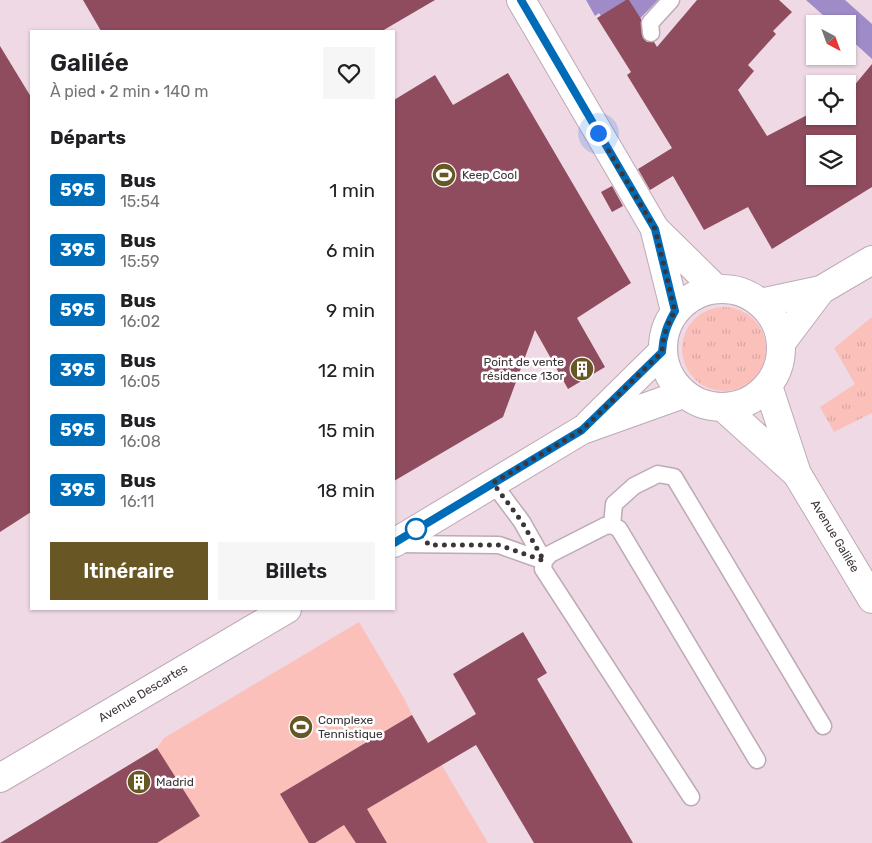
<!DOCTYPE html>
<html lang="fr">
<head>
<meta charset="utf-8">
<style>
	body { margin:0; font-family:Rubik,sans-serif; background:#f6f6f6; color:#202124; height:100vh; display:flex; flex-direction:column; font-size:19px; white-space:nowrap }
	* { box-sizing:border-box; margin:0 }
	p { font-size:16px; color:#757577 }
	.icon { flex:none; width:28px; height:28px; fill:none; stroke:currentColor; stroke-width:2; stroke-linecap:round; stroke-linejoin:round }
	.map { position:relative; flex:1; overflow:hidden }
	.side { position:absolute; left:30px; top:30px; width:365px; height:580px; display:flex; flex-direction:column; background:#fff; border-radius:0px; box-shadow:0 1px 4px #0004 }
	.side>* { flex:none }
	.badge { padding:0 10px; border-radius:4px; font-size:18px; line-height:32px }
	.needle { width:32px; rotate:139deg }
	.buttons { position:absolute; left:806px; top:15px; display:grid; gap:10px }
	.buttons a { display:grid; place-items:center; width:50px; height:50px; border-radius:0px; background:#fff; box-shadow:0 1px 4px #0004; font-size:25px }
	.you { position:absolute; width:25px; height:25px; margin:-12px; border:4px solid #fff; border-radius:50%; background:#1a73e8; box-shadow:0 0 0 8px #1a73e833 }
	.map>.badge { position:absolute; translate:-50% -50%; box-shadow:0 0 0 2px #fff }
	h2 { padding:0 20px; font-size:19px; line-height:45px }
	.round { display:grid; place-items:center; flex:none; width:52px; height:52px; border-radius:0px; background:#f6f6f6 }
	.head { display:flex; align-items:center; justify-content:space-between; height:85px; padding:0 20px }
	h1 { font-size:24px; font-weight:600; line-height:38px }
	.primary-button { display:flex; gap:10px; margin-top:auto; padding:10px 20px }
	.primary-button a { flex:1; height:58px; border-radius:0px; background:#685725; color:#fff; font-size:20px; font-weight:600; line-height:58px; text-align:center }
	.primary-button a+a { background:#f6f6f6; color:#202124 }
	ul { padding:0; list-style:none }
	li { display:flex; align-items:center; gap:15px; height:60px; padding:0 20px }
	li div { flex:1 }
	li b { display:block; font-size:19px }
	li em { font-style:normal }
	li .badge { min-width:55px; font-weight:700; text-align:center }
	.map>svg:first-child { display:block }
</style>
</head>
<body>
<div class="map">
<svg width="872" height="843" viewBox="0 0 872 843">
	<defs>
		<pattern id="grass-tufts" width="24" height="20" patternUnits="userSpaceOnUse" patternTransform="scale(1.25)"><rect width="24" height="20" fill="#fbc0ba"/><path d="M3 7l-1-3M5 7V3M7 7l1-3M15 17l-1-3M17 17v-4M19 17l1-3" fill="none" stroke="#d8a6a1"/></pattern>
	</defs>
	<rect width="100%" height="100%" fill="#eed9e5"/>
	<path fill="url(#grass-tufts)" d="M682 349a42 42 0 1 1 84 0a42 42 0 1 1-84 0Z
		M 872,317 L 872,413 L 834,432 L 820,407 L 855,384 L 834,348 Z"/>
	<path fill="#fbc0ba" d="M 359,622 L 405,700 L 412,715 L 488,843 L 157,843 L 157,748 L 164,738 Z"/>
	<path fill="#9e8bc7" d="M 586,0 L 658,0 L 617,42 L 599,13 L 595,16 Z
		M 806,0 L 845,0 L 872,24 L 872,59 L 848,37 L 848,24 L 833,24 Z"/>
	<path fill="#8e4c5e" fill-rule="evenodd" d="M 83,0 L 435,0 L 382,31 L 101,31 Z
		M 626,0 L 629,0 L 641,19 L 643,38 L 647,42 L 654,42 L 657,47 L 697,0 L 779,0 L 792,12 L 773,31 L 776,34 L 748,65 L 754,71 L 738,90 L 767,136 L 815,111 L 815,116 L 848,116 L 848,93 L 872,64 L 872,187 L 772,249 L 748,207 L 704,230 L 673,176 L 650,190 L 638,169 L 672,148 L 627,75 L 631,72 L 597,18 ZM 815,144 L 848,144 L 848,176 L 815,176 Z
		M 0,46 L 31,97 L 31,512 L 0,532 Z
		M 508,73 L 631,283 L 577,318 L 605,367 L 568,389 L 535,330 L 503,417 L 394,481 L 394,100 L 435,75 L 453,105 Z
		M 612,186 L 623,206 L 612,212 L 601,192 Z
		M 523,632 L 547,673 L 537,679 L 633,843 L 534,843 L 476,745 L 367,809 L 387,843 L 356,843 L 344,825 L 315,843 L 309,843 L 280,794 L 412,715 L 428,743 L 476,714 L 453,674 Z
		M 157,748 L 200,816 L 157,843 L 0,843 Z"/>
	<g fill="none" stroke-linecap="round" stroke-linejoin="round">
		<g stroke="#bdaab5" stroke-width="19">
			<path id="service" d="M 651,33 L 650,23 L 671,0
				M 493,483 L 522,522 L 544,561
				M 612,525 L 614,504 L 634,486 L 658,474 L 674,477 L 823,726
				M 396,544 L 499,545 L 544,561
				M 691,797 L 543,569 L 544,561 L 550,554 L 605,526 L 612,525 L 619,529 L 757,760"/>
		</g>
		<g stroke="#bdaab5" stroke-width="30">
			<path id="minor" d="M 760,303 L 821,290 L 872,260
				M 781,343 L 821,290"/>
		</g>
		<g stroke="#bdaab5" stroke-width="30">
			<path id="secondary" d="M 521,0 L 655,229 L 716,289
				M 655,231 L 675,311
				M663 348a59 59 0 1 1 118 0a59 59 0 1 1-118 0Z
				M 768,386 L 797,474 L 872,599
				M 724,408 L 796,473
				M 589,424 L 662,352
				M 394,543 L 582,430 L 683,394
				M 0,778 L 287,609"/>
		</g>
		<use href="#service" stroke="#fff" stroke-width="16"/>
		<use href="#minor" stroke="#fff" stroke-width="28"/>
		<use href="#secondary" stroke="#fff" stroke-width="28"/>
	</g>
	<g fill="none" stroke-linecap="round" stroke-linejoin="round">
		<g stroke="#fff" stroke-width="11">
			<path id="line" d="M 394,543 L 582,430 L 662,352 C 663,336 667,325 675,311 L 655,229 L 521,0"/>
		</g>
		<use href="#line" stroke="#006cb8" stroke-width="8"/>
		<path stroke="#3d3539" stroke-width="5" stroke-dasharray="0 9" d="M 416,529 L 429,545 L 499,545 L 544,561 L 522,522 L 493,483 L 582,430 L 662,352 C 663,336 667,325 675,311 L 655,229 L 598,133"/>
	</g>
	<defs>
		<g id="stadium-disc" transform="scale(1.25)"><circle r="9.5" fill="#685725" stroke="#fff"/><path d="M0-5a6.5 5 0 1 0 0 10a6.5 5 0 1 0 0-10ZM-3.5-1.8h7v3.6h-7Z" fill="#fff"/></g>
		<g id="building-disc" transform="scale(1.25)"><circle r="9.5" fill="#685725" stroke="#fff"/><path d="M-4-6H4V6H1V3H-1V6H-4ZM-2.5-4.3h1.7v1.8h-1.7ZM.8-4.3h1.7v1.8H.8ZM-2.5-1h1.7V.8h-1.7ZM.8-1h1.7V.8H.8Z" fill="#fff"/></g>
	</defs>
	<g fill-rule="evenodd">
		<use href="#stadium-disc" x="444" y="175"/>
		<use href="#building-disc" x="582" y="369"/>
		<use href="#stadium-disc" x="301" y="727"/>
		<use href="#building-disc" x="139" y="782"/>
	</g>
	<circle fill="#fff" stroke="#006cb8" stroke-width="2.5" cx="416" cy="529" r="10"/>
	<g text-anchor="middle" dominant-baseline="central" stroke-width="5" stroke-linejoin="round" paint-order="stroke">
		<g font-size="12" fill="#3d3539" stroke="#fff" text-anchor="start">
			<text x="462" y="175">Keep Cool</text>
			<text x="564" y="362" text-anchor="end">Point de vente<tspan x="564" dy="14">résidence 13or</tspan></text>
			<text x="318" y="720">Complexe<tspan x="318" dy="14">Tennistique</tspan></text>
			<text x="156" y="782">Madrid</text>
		</g>
		<g font-size="12" fill="#3d3539" stroke="#fff">
			<text transform="translate(835 536) rotate(59)">Avenue Galilée</text>
			<text transform="translate(143 693) rotate(-31)">Avenue Descartes</text>
		</g>
	</g>
</svg>
<div class="buttons">
<a><svg class="needle" viewBox="-14 -14 28 28"><path d="M0-13l5 13h-10z" fill="#e53935"/><path d="M0 13l5-13h-10z" fill="#757577"/></svg></a>
<a><svg class="icon" aria-label="locate" viewBox="0 0 24 24"><circle cx="12" cy="12" r="6"/><path d="M12 2v4M12 18v4M2 12h4M18 12h4"/></svg></a>
<a><svg class="icon" aria-label="layers" viewBox="0 0 24 24"><path d="M12 4l9 5-9 5-9-5zM3 14l9 5 9-5"/></svg></a>
</div>
<div class="you" style="left:598px;top:133px"></div>
<section class="side">
<div class="head"><div><h1>Galilée</h1><p>À pied · 2 min · 140 m</p></div><a class="round"><svg class="icon" aria-label="heart" viewBox="0 0 24 24"><path d="M12 20l-8-8c-3-5 5-10 8-4 3-6 11-1 8 4z"/></svg></a></div>
<h2>Départs</h2>
<ul>
<li><span class="badge" style="background:#006cb8;color:#fff">595</span><div><b>Bus</b><p>15:54</p></div><em>1 min</em></li>
<li><span class="badge" style="background:#006cb8;color:#fff">395</span><div><b>Bus</b><p>15:59</p></div><em>6 min</em></li>
<li><span class="badge" style="background:#006cb8;color:#fff">595</span><div><b>Bus</b><p>16:02</p></div><em>9 min</em></li>
<li><span class="badge" style="background:#006cb8;color:#fff">395</span><div><b>Bus</b><p>16:05</p></div><em>12 min</em></li>
<li><span class="badge" style="background:#006cb8;color:#fff">595</span><div><b>Bus</b><p>16:08</p></div><em>15 min</em></li>
<li><span class="badge" style="background:#006cb8;color:#fff">395</span><div><b>Bus</b><p>16:11</p></div><em>18 min</em></li>
</ul>
<div class="primary-button"><a>Itinéraire</a><a>Billets</a></div>
</section>
</div>
</body>
</html>
